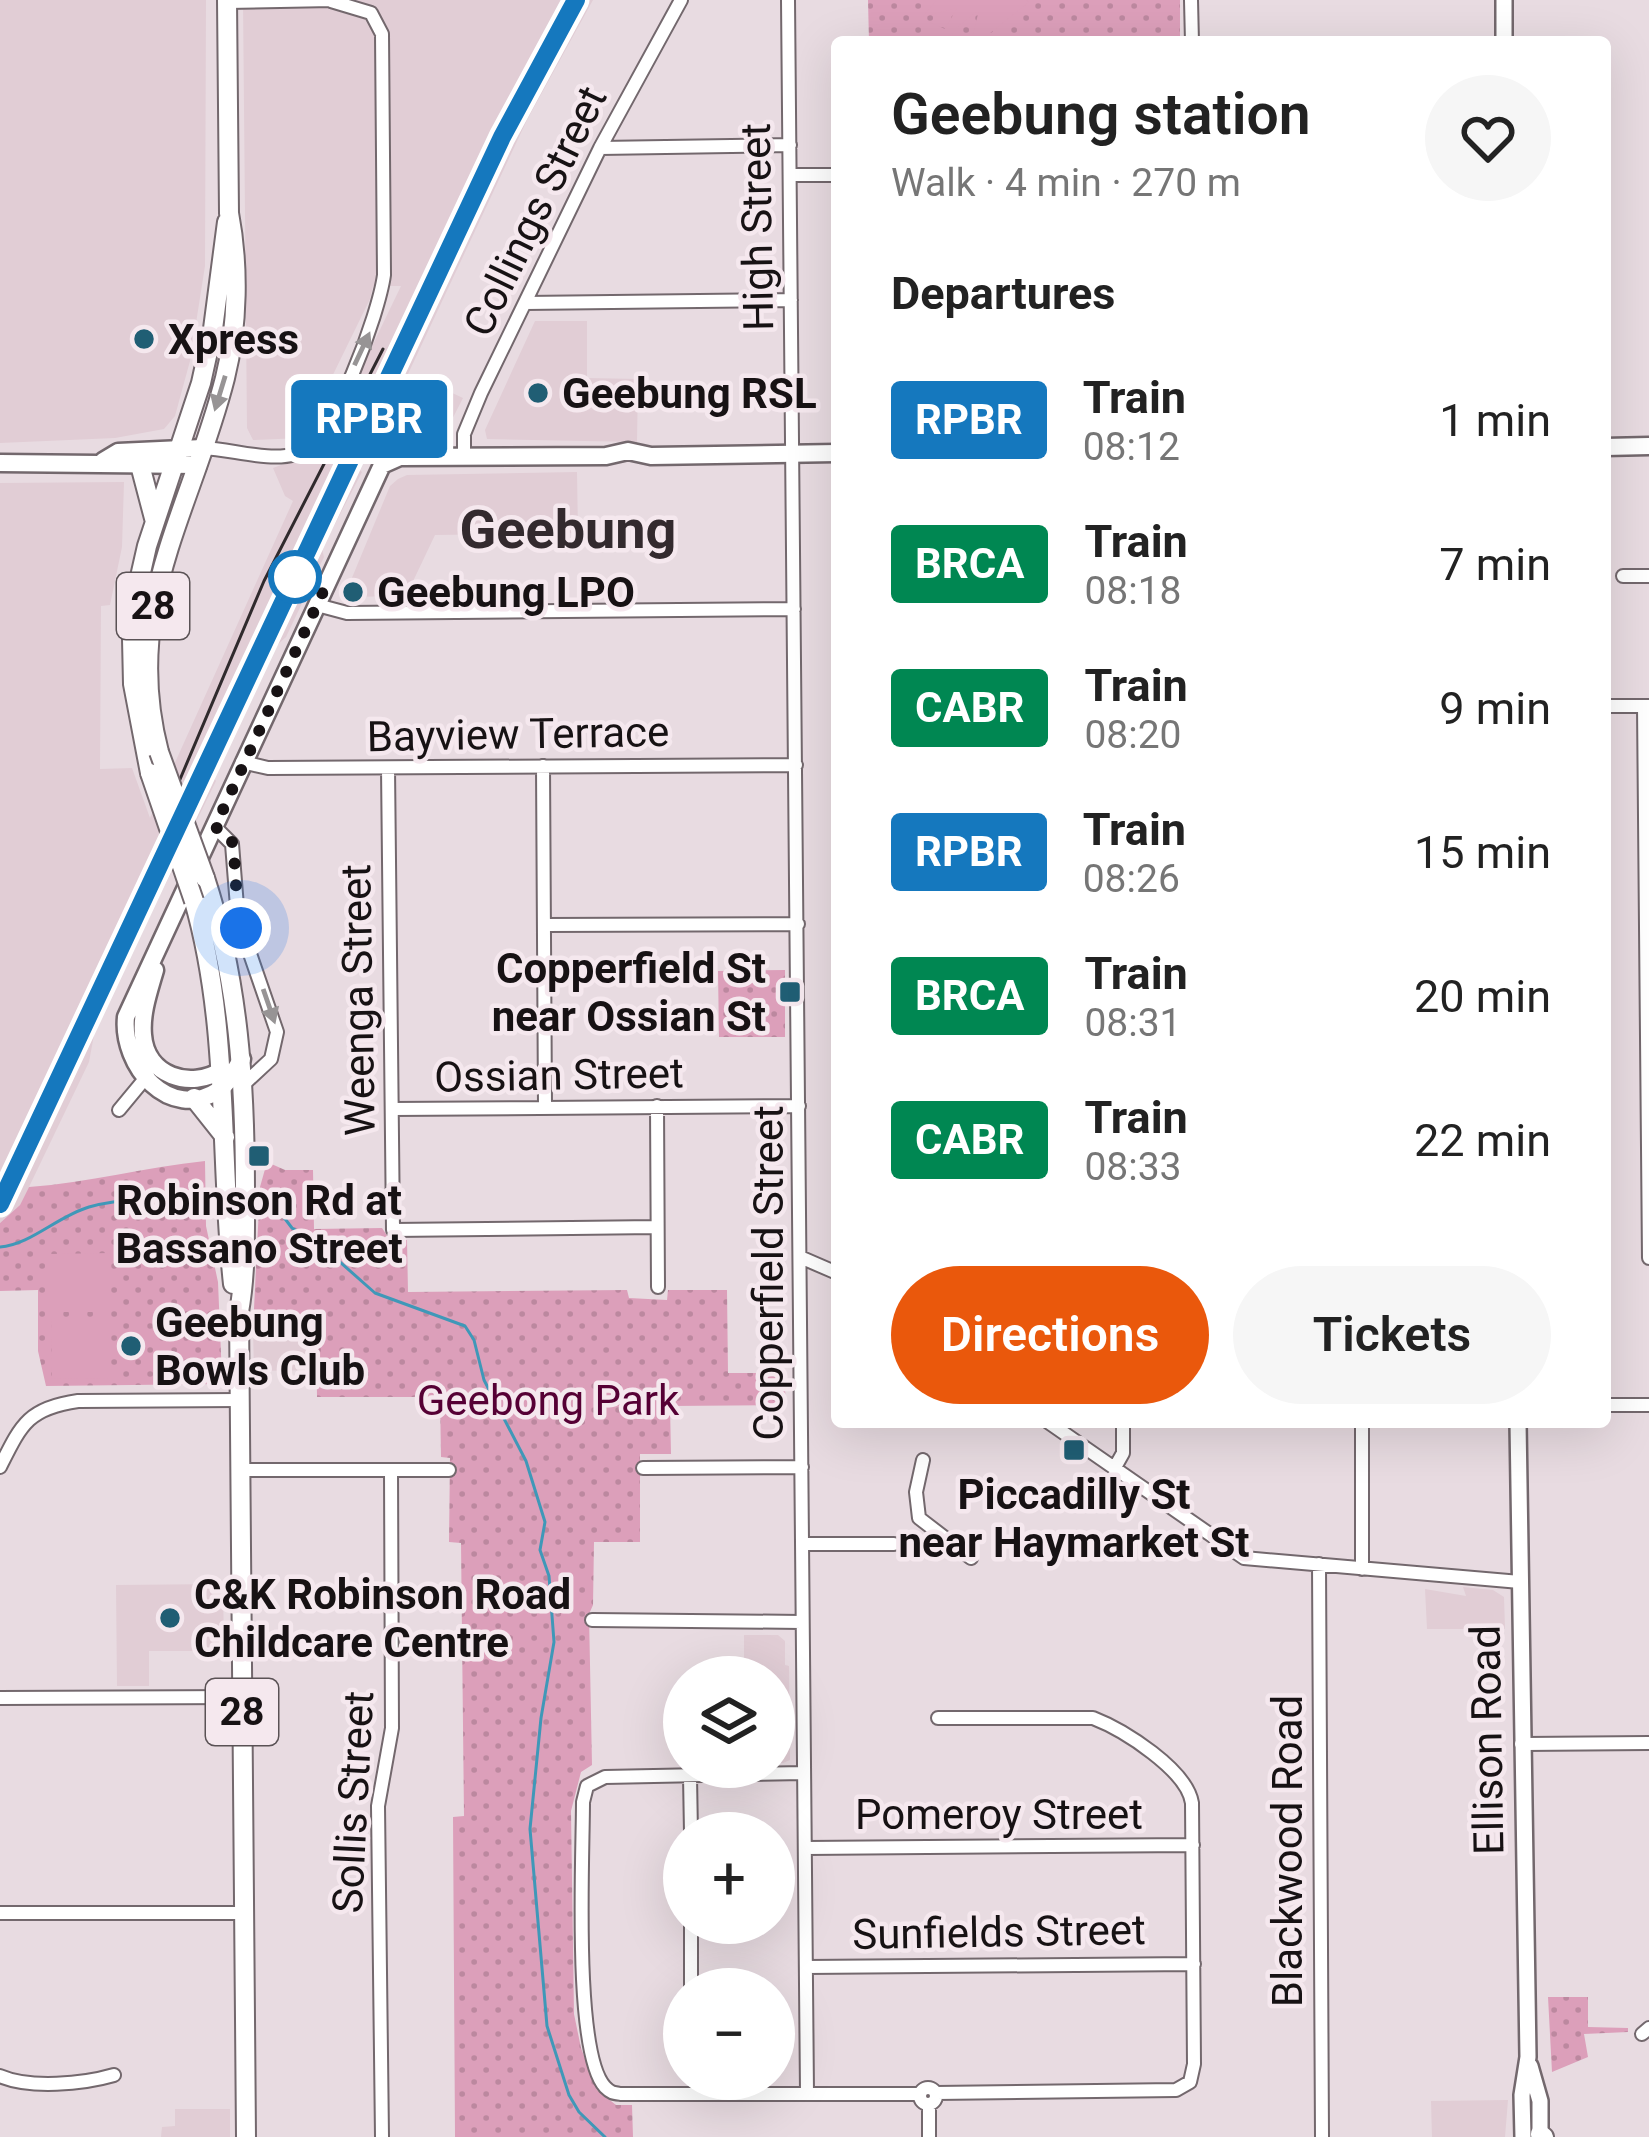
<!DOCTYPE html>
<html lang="en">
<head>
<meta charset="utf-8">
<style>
	body { margin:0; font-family:Roboto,sans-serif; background:#f6f6f6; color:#222; height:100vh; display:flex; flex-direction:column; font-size:45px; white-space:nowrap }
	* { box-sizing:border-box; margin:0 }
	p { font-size:39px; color:#767676 }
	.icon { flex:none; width:66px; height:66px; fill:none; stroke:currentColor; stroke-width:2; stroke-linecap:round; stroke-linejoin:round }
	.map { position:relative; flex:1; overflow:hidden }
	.sheet { position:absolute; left:831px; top:36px; width:780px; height:1392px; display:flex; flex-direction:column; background:#fff; border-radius:12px; box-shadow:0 12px 48px #0002 }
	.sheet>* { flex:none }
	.badge { padding:0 24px; border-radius:9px; font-size:42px; line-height:78px }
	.fabs { position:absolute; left:663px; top:1656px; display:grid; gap:24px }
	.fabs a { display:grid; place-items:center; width:132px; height:132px; border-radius:50%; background:#fff; box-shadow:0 12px 48px #0002; font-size:60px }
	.you { position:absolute; width:60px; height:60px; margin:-30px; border:9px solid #fff; border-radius:50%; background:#1a73e8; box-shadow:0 0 0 18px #1a73e833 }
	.map>.badge { position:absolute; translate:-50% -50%; box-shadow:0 0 0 6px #fff }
	h2 { padding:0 60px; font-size:45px; line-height:108px }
	.round { display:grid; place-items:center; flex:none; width:126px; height:126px; border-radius:63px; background:#f6f6f6 }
	.head { display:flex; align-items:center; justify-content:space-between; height:204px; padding:0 60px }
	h1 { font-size:57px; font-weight:600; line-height:90px }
	.action { display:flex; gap:24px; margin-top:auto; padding:24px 60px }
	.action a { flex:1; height:138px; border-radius:72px; background:#ea580c; color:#fff; font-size:48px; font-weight:600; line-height:138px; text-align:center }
	.action a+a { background:#f6f6f6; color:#222 }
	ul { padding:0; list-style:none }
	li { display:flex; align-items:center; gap:36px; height:144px; padding:0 60px }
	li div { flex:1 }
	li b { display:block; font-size:45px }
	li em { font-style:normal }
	li .badge { min-width:132px; font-weight:700; text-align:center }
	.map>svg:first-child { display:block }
</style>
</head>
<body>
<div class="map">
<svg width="1649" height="2137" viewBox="0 0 1649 2137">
	<defs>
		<pattern id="grass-dots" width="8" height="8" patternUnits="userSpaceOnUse" patternTransform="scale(3)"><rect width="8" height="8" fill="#dc9fba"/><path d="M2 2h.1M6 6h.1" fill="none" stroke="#bc889f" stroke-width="1.8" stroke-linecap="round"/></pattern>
	</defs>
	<rect width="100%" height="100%" fill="#e8dbe1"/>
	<path fill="#e1cdd5" d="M 0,0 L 206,0 L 205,266 L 190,361 L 175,416 L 164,429 L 115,438 L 0,443 Z
		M 243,0 L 593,0 L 527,120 L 378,438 L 369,445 L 358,469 L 362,472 L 322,549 L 324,557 L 286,637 L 275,647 L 250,697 L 245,699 L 213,766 L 211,773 L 216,781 L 122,973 L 94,1035 L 89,1062 L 29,1187 L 20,1205 L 0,1223 L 0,483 L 124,482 L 122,547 L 110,605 L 101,606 L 100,769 L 132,768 L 150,818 L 293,501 L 285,496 L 273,468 L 305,456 L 328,438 L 401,286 L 373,286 L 370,299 L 302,438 L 253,440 L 247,428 Z
		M 535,321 L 587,321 L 587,378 L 638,379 L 637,442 L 487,439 L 485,430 Z
		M 433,384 L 463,398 L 441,441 L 407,440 Z
		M 577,472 L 578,533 L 435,535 L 406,596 L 344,597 L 390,486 L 398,479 L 407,475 Z
		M 317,1328 L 317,1370 L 254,1371 L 253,1329 Z
		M 223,1584 L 224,1651 L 149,1651 L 149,1686 L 117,1686 L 116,1585 Z
		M 1463,1587 L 1493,1590 L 1504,1597 L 1505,1629 L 1427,1629 L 1425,1589 L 1466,1596 Z
		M 744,1635 L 778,1635 L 785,1641 L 785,1665 L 789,1666 L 790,1760 L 783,1763 L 774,1763 L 774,1677 L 744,1677 Z
		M 1508,2100 L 1505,2137 L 1432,2137 L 1431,2101 Z
		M 175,2109 L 230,2109 L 230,2137 L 161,2137 L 162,2127 L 175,2126 Z"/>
	<path fill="url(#grass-dots)" d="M 868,0 L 1180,0 L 1180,42 L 869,42 Z
		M 785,970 L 785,1037 L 719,1037 L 718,971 Z
		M 205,1161 L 206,1226 L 218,1282 L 222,1378 L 218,1384 L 46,1386 L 38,1351 L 38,1290 L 0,1291 L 0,1223 L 20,1205 L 29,1187 C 88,1183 146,1167 205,1161 Z
		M 267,1162 L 285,1170 L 313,1170 L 314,1229 L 382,1228 L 390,1240 L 407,1240 L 408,1292 L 627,1290 L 629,1298 L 667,1300 L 668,1290 L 727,1290 L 728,1373 L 784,1373 L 786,1405 L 670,1406 L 671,1454 L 640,1454 L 640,1542 L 594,1542 L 593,1605 L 589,1614 L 592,1765 L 581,1772 L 571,1811 L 574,2014 L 581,2048 L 597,2090 L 616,2105 L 632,2105 L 633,2137 L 455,2137 L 453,1817 L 464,1816 L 461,1543 L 449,1542 L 450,1458 L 441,1457 L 440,1397 L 317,1397 L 316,1328 L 253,1329 L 260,1187 Z
		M 1548,1997 L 1588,1997 L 1588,2027 L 1628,2028 L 1628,2032 L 1584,2034 L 1588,2057 L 1552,2072 Z"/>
	<path fill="#dc9fba" d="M 937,0 L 1026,0 L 1029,2 L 979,42 L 971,42 L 979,10 L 957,27 L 952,35 L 958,42 L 927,42 L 927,21 L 945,29 L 957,8 L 922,17 Z
		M 110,1253 L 110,1312 L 51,1312 L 51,1254 Z
		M 51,1319 L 111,1319 L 111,1378 L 52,1379 Z"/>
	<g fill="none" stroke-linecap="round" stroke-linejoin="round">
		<path stroke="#3f98b8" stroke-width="3" d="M 261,1202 L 276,1207 L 292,1228 L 323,1247 L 375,1293 L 465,1326 L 474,1340 L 484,1380 L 526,1461 L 545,1522 L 540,1550 L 549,1576 L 554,1642 L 541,1718 L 530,1829 L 547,2026 L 569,2095 L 579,2112 L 605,2137
			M 0,1247 C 30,1245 58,1216 89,1207 C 125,1197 168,1198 206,1198"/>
		<g stroke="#73686d" stroke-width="16">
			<path id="minor" d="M 788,0 L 807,2093
				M 1191,0 L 1192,42
				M 227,2 L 332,0
				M 600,148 L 790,145
				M 790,175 L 837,175
				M 525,303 L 791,300
				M 203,448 C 232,449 268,462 296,454 C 334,443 379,312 384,275 L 382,34 L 371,13 L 331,1
				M 464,457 L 464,434 L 481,393 L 600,148 L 681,0
				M 1623,576 L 1649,576
				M 317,605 L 347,613 L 794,609
				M 1605,706 L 1648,706
				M 1644,706 L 1649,1258
				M 242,762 L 268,768 L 796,765
				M 543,766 L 545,1107
				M 388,768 L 393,1230 L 656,1227
				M 215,827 L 232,844 L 238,919 L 277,1032 L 271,1059 L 244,1084
				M 544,925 L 798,924
				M 657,1106 L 658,1287
				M 392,1109 L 799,1106
				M 119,1110 L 148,1075
				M 800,1257 L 837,1273
				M 1605,1405 L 1649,1405
				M 1048,1422 L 1244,1558 L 1520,1582
				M 1362,1422 L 1362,1569
				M 923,1460 L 916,1492 L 919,1518 L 971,1558
				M 0,1467 C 21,1425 28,1408 78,1401 L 240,1400
				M 643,1468 L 802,1467
				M 1114,1469 L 1123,1453 L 1123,1422
				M 240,1470 L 449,1470
				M 803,1544 L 894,1544
				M 1319,1564 L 1322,2137
				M 592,1620 L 802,1622
				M 0,1698 L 242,1697
				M 1521,1744 L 1649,1743
				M 803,1773 L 605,1777 L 587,1786 L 583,1802 C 583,1856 573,2052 605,2087 C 611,2093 613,2093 621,2094 L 920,2094
				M 690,1776 L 691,1833
				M 806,1848 L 1193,1845
				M 0,1913 L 244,1913
				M 691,1923 L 691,1989
				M 806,1967 L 1194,1964
				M 1642,2034 L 1649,2028
				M 0,2076 C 30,2089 83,2084 114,2075
				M920 2096a8 8 0 1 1 16 0a8 8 0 1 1-16 0Z
				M 936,2093 L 1176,2090 L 1190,2082 L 1194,2064 L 1192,1803 C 1187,1770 1124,1730 1093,1718 L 938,1718
				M 929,2104 L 929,2137
				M 382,2137 L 378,1806 L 392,1728 L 391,1470"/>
		</g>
		<g stroke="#73686d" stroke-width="20">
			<path id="tertiary" d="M 1504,0 L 1504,42
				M 1518,1422 L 1528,2057 L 1522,2095 L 1523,2137
				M 1530,2066 L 1540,2101 L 1540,2137"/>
		</g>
		<g stroke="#73686d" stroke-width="21">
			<path id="secondary" d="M 1605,447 L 1649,446
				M 103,461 L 118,452 L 203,448
				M 0,463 L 198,465
				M 155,970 C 149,991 141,1013 143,1035 C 146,1076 190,1090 222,1070
				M 242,1059 C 234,1069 230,1083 219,1090 C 169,1123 121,1065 126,1017 L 382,465 L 400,457 L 606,456 L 628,451 L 651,456 L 837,453"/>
		</g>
		<g stroke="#73686d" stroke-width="22">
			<path id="primary" d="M 140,465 L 155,522
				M 159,752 C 121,607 191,512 225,378 C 238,326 239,265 229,213 L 227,0
				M 150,773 L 133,684 L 132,639 L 137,590 L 147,546 L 201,383 L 213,329 L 227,222
				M 205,878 C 239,982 245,1083 245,1191 C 245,1231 246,1273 239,1312 L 246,2137
				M 194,901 C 230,1027 219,1155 233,1284
				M 194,1098 L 225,1137
				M 1540,2134 L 1544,2137"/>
		</g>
		<use href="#minor" stroke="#fff" stroke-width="12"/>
		<use href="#tertiary" stroke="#fff" stroke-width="15"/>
		<use href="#secondary" stroke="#fff" stroke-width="16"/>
		<use href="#primary" stroke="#fff" stroke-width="18"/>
		<path stroke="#302a2d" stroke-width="3" d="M 167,810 L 264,581 L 383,349
			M 0,1204 L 502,137 L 576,0"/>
		<g stroke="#73686d" stroke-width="22" stroke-linecap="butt">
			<path id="primary-bridge" d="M 159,752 L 205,878
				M 150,773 L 194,901"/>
		</g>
		<use href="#primary-bridge" stroke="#fff" stroke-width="18"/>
	</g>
	<defs><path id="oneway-solid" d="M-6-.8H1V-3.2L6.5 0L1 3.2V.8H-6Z" transform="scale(3)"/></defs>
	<g fill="#979495">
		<use href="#oneway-solid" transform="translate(362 349) rotate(-65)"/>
		<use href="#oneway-solid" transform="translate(220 393) rotate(107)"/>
		<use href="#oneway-solid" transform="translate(269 1006) rotate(71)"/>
	</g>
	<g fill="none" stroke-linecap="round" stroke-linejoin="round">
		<g stroke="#fff" stroke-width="27">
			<path id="line" d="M 0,1204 L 502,137 L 576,0"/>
		</g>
		<use href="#line" stroke="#1578be" stroke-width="18"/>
		<path stroke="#171214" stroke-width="12" stroke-dasharray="0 21.6" d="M 241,928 C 235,907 236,849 231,839 C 227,833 221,830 215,827 L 326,585 L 295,577"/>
	</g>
	<g fill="#205e74" stroke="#f5e8ee" stroke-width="4.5">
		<circle cx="144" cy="339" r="12"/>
		<circle cx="538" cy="393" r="12"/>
		<circle cx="353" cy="592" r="12"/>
		<rect x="778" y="980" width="24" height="24" rx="6"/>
		<rect x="247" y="1144" width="24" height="24" rx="6"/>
		<circle cx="131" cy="1346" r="12"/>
		<rect x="1062" y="1438" width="24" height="24" rx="6"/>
		<circle cx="170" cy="1618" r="12"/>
	</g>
	<circle fill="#fff" stroke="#1578be" stroke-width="6" cx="295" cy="577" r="24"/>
	<g text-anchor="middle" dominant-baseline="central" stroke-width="9" stroke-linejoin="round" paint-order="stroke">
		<g fill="#f5e8ee" stroke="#5a5255" stroke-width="3">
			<rect x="117" y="573" width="72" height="66" rx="9"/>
			<rect x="206" y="1679" width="72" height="66" rx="9"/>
		</g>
		<g font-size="39" font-weight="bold" fill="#171214">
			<text x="153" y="606">28</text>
			<text x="242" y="1712">28</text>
		</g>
		<g font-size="42" fill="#171214" stroke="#f5e8ee">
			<text transform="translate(535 211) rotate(-64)">Collings Street</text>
			<text transform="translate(757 227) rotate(-91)">High Street</text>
			<text transform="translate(518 734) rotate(-1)">Bayview Terrace</text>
			<text transform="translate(358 1000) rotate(-91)">Weenga Street</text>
			<text transform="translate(559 1075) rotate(-1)">Ossian Street</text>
			<text transform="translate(768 1273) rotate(-90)">Copperfield Street</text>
			<text transform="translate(1487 1740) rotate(-91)">Ellison Road</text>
			<text transform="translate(353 1802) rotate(-87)">Sollis Street</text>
			<text x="999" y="1814">Pomeroy Street</text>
			<text transform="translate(1287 1851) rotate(-90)">Blackwood Road</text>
			<text transform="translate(999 1932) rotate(-1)">Sunfields Street</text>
		</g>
		<g font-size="42" font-weight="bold" fill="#171214" stroke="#f5e8ee" text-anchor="start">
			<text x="168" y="339">Xpress</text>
			<text x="562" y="393">Geebung RSL</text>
			<text x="377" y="592">Geebung LPO</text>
			<text x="766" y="968" text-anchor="end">Copperfield St<tspan x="766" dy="48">near Ossian St</tspan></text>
			<text x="259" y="1200" text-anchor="middle">Robinson Rd at<tspan x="259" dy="48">Bassano Street</tspan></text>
			<text x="155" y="1322">Geebung<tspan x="155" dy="48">Bowls Club</tspan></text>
			<text x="1074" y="1494" text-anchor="middle">Piccadilly St<tspan x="1074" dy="48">near Haymarket St</tspan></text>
			<text x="194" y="1594">C&amp;K Robinson Road<tspan x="194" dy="48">Childcare Centre</tspan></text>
		</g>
		<g font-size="42" fill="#560035" stroke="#f5e8ee">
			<text x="548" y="1400">Geebong Park</text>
		</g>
		<g font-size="54" font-weight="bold" fill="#332a2e" stroke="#f5e8ee">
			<text x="568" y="529">Geebung</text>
		</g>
	</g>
</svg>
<div class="fabs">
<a><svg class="icon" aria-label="layers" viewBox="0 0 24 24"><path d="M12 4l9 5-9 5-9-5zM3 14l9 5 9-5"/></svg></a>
<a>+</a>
<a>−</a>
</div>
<div class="you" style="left:241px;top:928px"></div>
<b class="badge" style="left:369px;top:419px;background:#1578be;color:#fff">RPBR</b>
<section class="sheet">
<div class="head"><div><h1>Geebung station</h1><p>Walk · 4 min · 270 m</p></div><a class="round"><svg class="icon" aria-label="heart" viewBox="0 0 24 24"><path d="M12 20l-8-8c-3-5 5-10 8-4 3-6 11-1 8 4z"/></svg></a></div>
<h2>Departures</h2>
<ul>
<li><span class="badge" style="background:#1578be;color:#fff">RPBR</span><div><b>Train</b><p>08:12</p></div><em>1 min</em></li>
<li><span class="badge" style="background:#008752;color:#fff">BRCA</span><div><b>Train</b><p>08:18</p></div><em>7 min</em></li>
<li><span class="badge" style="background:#008752;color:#fff">CABR</span><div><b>Train</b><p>08:20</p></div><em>9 min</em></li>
<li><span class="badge" style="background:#1578be;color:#fff">RPBR</span><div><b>Train</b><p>08:26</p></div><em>15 min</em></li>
<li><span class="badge" style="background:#008752;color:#fff">BRCA</span><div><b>Train</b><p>08:31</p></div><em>20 min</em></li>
<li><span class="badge" style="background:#008752;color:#fff">CABR</span><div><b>Train</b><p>08:33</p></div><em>22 min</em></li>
</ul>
<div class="action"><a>Directions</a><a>Tickets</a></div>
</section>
</div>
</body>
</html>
